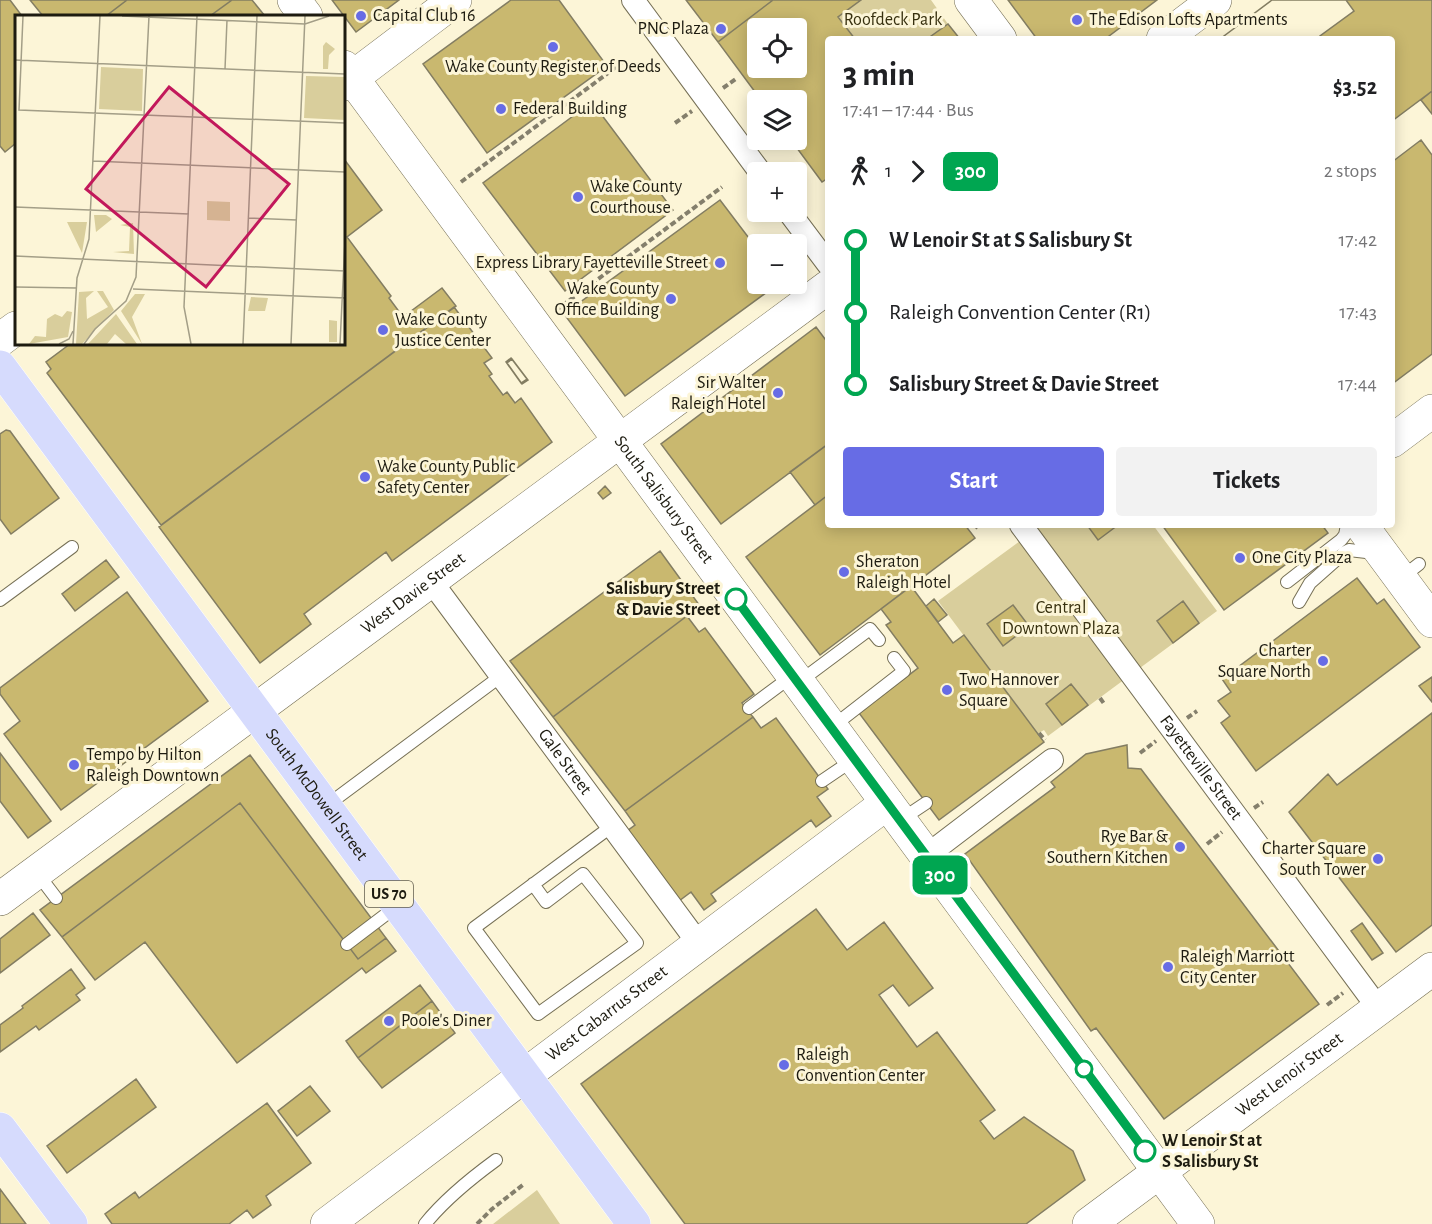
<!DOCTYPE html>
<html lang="en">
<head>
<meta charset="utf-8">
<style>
	body { margin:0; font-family:"Alegreya Sans",sans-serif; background:#f2f2f2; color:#202124; height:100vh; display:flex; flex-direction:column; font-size:22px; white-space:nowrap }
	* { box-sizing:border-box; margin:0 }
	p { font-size:20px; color:#757577 }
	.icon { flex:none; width:33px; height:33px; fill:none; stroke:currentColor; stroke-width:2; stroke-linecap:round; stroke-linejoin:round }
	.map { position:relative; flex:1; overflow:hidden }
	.drawer { position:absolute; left:825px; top:36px; width:570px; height:492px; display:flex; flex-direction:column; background:#fff; border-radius:6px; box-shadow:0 3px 15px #0003 }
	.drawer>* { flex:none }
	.badge { padding:0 12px; border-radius:9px; font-size:21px; line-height:39px }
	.fabs { position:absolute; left:747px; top:18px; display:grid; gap:12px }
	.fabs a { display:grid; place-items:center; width:60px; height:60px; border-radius:6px; background:#fff; box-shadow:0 3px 15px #0003; font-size:30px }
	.map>.badge { position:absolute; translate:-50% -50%; box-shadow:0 0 0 3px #fff }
	.legs { display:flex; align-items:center; gap:9px; height:66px; padding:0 18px; font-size:20px }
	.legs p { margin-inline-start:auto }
	.head { display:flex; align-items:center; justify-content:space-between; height:102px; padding:0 18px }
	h1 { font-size:33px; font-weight:700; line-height:45px }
	.cta { display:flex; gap:12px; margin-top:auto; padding:12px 18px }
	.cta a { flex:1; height:69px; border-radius:6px; background:#676ce5; color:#fff; font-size:24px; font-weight:700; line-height:69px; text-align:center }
	.cta a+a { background:#f2f2f2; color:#202124 }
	ul { padding:0 18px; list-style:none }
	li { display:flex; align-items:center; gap:21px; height:72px; font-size:22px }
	li i { display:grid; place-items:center; width:9px; height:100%; margin:0 8px; background:currentColor }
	li i::after { content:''; width:15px; height:15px; margin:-8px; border:4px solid; border-radius:50%; background:#fff }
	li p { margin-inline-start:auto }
	li:first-child i { background:linear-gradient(#0000 50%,currentColor 0) }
	li:last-child i { background:linear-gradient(currentColor 50%,#0000 0) }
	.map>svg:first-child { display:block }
</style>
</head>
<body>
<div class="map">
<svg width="1432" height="1224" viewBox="0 0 1432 1224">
	<rect width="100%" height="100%" fill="#fcf5d7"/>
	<path fill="#d9ce9c" d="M 861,0 L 931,0 L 948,24 L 927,39 L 855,39 L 838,17 Z
		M 1042,525 L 1153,525 L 1217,611 L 1048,736 L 1044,730 L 1037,734 L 938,601 Z
		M 537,1190 L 560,1224 L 493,1224 Z"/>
	<path fill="#c9b86f" stroke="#837d62" stroke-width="1.5" fill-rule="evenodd" d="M 0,0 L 10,0 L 22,16 L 16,16 L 16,143 L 5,152 L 0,146 Z
		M 30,0 L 127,0 L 106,16 L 43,16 Z
		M 127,0 L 232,0 L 210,16 L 106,16 Z
		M 232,0 L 252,0 L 265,16 L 210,16 Z
		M 332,0 L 399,0 L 356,32 Z
		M 511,0 L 559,0 L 607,66 L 487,153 L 423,64 Z
		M 686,0 L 773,0 L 718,42 Z
		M 773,0 L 861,0 L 838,17 L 855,39 L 828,39 L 828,178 L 822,182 L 791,140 L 796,140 L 796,100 L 761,100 L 718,42 ZM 758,28 L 796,28 L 796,68 L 758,68 Z
		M 1008,0 L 1157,0 L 1105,39 L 1037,39 Z
		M 1272,0 L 1346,0 L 1354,11 L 1320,36 L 1322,39 L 1220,39 Z
		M 1272,0 L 1432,0 L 1432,91 L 1392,121 L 1392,39 L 1220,39 Z
		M 948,24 L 960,39 L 927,39 Z
		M 1432,91 L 1432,114 L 1421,100 Z
		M 592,102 L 673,210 L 565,291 L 483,183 Z
		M 1421,140 L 1432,155 L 1432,354 L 1392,384 L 1392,162 Z
		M 344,159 L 382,210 L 347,237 L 391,296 L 389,298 L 403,317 L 442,288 L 456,306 L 161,525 L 47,373 L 51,369 L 46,362 L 70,344 L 344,344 Z
		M 720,200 L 758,250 L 758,284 L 778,284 L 625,396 L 564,314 Z
		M 454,307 L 492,358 L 484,363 L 492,374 L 489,376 L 503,395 L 507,392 L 515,403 L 521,398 L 552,442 L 392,561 L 386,552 L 374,561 L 304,614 L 311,624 L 260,663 L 159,527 Z
		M 816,327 L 828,343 L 828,444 L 721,524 L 661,444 Z
		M 511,358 L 527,379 L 521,383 L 506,362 Z
		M 512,359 L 528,380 L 522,384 L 507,363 Z
		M 6,430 L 10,431 L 59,498 L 11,534 L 0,519 L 0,434 Z
		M 828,444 L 828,495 L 815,505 L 790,472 Z
		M 605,486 L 611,493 L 603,499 L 598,493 Z
		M 828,495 L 828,525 L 965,525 L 975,538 L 820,655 L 746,557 Z
		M 1087,525 L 1118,525 L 1098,540 Z
		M 1162,525 L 1322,525 L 1328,533 L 1224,610 Z
		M 660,551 L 700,606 L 553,717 L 510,661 Z
		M 106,560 L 119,577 L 75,611 L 62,594 Z
		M 1357,578 L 1377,604 L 1384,599 L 1420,647 L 1256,771 L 1221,723 L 1230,716 L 1218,701 L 1231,692 L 1222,679 Z
		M 911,586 L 953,643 L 964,635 L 1044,742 L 939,820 L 859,713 L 918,668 L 886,625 L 891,622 L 881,609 Z
		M 127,592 L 208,701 L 61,810 L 4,734 L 20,721 L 0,694 L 0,688 Z
		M 934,599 L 947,615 L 938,622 L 926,606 Z
		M 1183,601 L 1199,623 L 1173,643 L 1157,621 Z
		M 1013,605 L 1029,626 L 1003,646 L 987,624 Z
		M 687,616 L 699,632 L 705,628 L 754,694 L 742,703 L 753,717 L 625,811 L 553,717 Z
		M 1432,677 L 1432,702 L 1419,686 Z
		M 1071,684 L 1088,705 L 1062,725 L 1046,704 Z
		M 1432,713 L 1432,925 L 1396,952 L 1289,812 L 1328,774 L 1337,785 Z
		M 753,717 L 761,728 L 776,718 L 828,789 L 817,797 L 831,816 L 816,827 L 811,820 L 711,894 L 716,901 L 704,910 L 691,892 L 679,901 L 627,831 L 635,825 L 625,811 Z
		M 1127,745 L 1128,768 L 1141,769 L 1319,1004 L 1164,1119 L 1096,1028 L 1091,1031 L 965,854 L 1055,787 L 1051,782 L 1086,754 Z
		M 0,753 L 51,821 L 28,838 L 0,801 Z
		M 250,755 L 386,938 L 358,959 L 240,803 L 62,937 L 40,910 Z
		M 240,803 L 358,959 L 386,938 L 396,951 L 366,973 L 362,968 L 237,1063 L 145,942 L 95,980 L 62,937 Z
		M 816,909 L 847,950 L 884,922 L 933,988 L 909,1006 L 893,985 L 879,995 L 917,1047 L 937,1032 L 995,1110 L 980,1121 L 994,1139 L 1024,1117 L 1073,1151 L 1085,1180 L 1026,1224 L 685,1224 L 581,1084 Z
		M 33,913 L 50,935 L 0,973 L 0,939 Z
		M 1362,923 L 1383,953 L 1372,960 L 1351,931 Z
		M 71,969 L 85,988 L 76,995 L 80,1000 L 39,1030 L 36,1026 L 0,1052 L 0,1025 L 23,1008 L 22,1006 Z
		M 420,985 L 432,1001 L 358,1058 L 346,1041 Z
		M 432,1001 L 455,1033 L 382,1088 L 358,1058 Z
		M 136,1079 L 156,1107 L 67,1173 L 47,1146 Z
		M 310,1086 L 330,1111 L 297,1136 L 278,1111 Z
		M 267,1103 L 311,1163 L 266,1196 L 271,1205 L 253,1218 L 247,1210 L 229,1224 L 112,1224 L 105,1214 L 135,1192 L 139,1198 Z
		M 0,1189 L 26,1224 L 0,1224 Z"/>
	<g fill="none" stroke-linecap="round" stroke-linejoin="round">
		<g stroke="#767056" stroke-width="14">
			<path id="lane" d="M 1401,578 L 1419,564
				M 1287,582 L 1341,540 L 1345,535 L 1347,525
				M 0,600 L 72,547
				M 1299,602 L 1310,583 L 1345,552 L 1349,550 L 1375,553
				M 799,682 L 870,629 L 879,640
				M 749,708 L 792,676
				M 832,727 L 904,671 L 894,658
				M 822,781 L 853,760
				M 326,806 L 501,676
				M 902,819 L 926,803
				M 37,873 L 56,898
				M 533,884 L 546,902 L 583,874 L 637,943 L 538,1014 L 474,928 L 612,826
				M 347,944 L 397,906
				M 425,1224 C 445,1199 470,1179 496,1160"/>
		</g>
		<g stroke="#767056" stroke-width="24">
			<g id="street">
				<path d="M 633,0 L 760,172"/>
				<path d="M 789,212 L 828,264"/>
				<path id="s1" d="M 1021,525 L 1379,1009"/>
				<path id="s2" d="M 431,581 L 699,944"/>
				<path d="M 926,856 L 1052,760"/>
			</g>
		</g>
		<g stroke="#767056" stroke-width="34">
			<g id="secondary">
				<path d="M 294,0 L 306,16"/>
				<path d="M 971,0 L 1000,39"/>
				<path d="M 1163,39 L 1215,0"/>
				<path id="s3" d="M 344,67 L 1198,1224"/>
				<path d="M 344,84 L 455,0"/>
				<path d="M 0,340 L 16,328"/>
				<path d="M 1392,441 L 1432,411"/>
				<path d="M 1361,525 L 1432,621"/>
				<path id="s4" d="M 0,899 L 828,287"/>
				<path id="s5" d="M 327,1224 L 887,803"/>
				<path id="s6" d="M 1089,1224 L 1432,969"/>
			</g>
		</g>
		<g stroke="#fff" stroke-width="34">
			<g id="primary">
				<path id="s7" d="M 0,367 L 634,1224"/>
				<path d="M 0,1129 L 71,1224"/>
			</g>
		</g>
		<path stroke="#847f6c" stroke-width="4" stroke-dasharray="6 3" stroke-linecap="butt" d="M 723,88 L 737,78
			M 675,123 L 692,111
			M 461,182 L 627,59
			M 796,272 L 804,265
			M 555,311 L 722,187
			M 975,528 L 978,525
			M 1100,698 L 1105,705
			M 1187,718 L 1197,711
			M 1039,733 L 1045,740
			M 1140,753 L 1156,741
			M 1254,808 L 1263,802
			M 1207,844 L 1222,832
			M 1327,1005 L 1343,993
			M 477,1224 L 492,1209 L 524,1184"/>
		<use href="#lane" stroke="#fff" stroke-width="12"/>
		<use href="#street" stroke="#fff" stroke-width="22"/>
		<use href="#secondary" stroke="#fff" stroke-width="33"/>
		<use href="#primary" stroke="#d6dbfd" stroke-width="33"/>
	</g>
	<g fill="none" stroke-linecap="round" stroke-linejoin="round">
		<g stroke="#fff" stroke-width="14">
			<path id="line-1" d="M 736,599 L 1145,1151"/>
		</g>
		<use href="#line-1" stroke="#00a651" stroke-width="9"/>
	</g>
	<g fill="#676ce5" stroke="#fcf5d7" stroke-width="2">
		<circle cx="361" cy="16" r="6"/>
		<circle cx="1077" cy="20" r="6"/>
		<circle cx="721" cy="29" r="6"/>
		<circle cx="553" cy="47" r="6"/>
		<circle cx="501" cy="109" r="6"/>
		<circle cx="578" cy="197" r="6"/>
		<circle cx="720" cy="263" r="6"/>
		<circle cx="671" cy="299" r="6"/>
		<circle cx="383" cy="330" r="6"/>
		<circle cx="778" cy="393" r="6"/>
		<circle cx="365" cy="477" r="6"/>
		<circle cx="1240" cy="558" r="6"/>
		<circle cx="844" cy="572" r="6"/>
		<circle cx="1323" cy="661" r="6"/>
		<circle cx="947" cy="690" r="6"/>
		<circle cx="74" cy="765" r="6"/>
		<circle cx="1180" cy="847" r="6"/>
		<circle cx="1378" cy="859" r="6"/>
		<circle cx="1168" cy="967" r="6"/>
		<circle cx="389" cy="1021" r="6"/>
		<circle cx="784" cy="1065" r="6"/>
	</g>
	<g fill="#fff" stroke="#00a651" stroke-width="3">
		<circle cx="736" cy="599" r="10"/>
		<circle cx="1084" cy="1069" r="8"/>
		<circle cx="1145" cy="1151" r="10"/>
	</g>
	<g text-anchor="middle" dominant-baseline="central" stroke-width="6" stroke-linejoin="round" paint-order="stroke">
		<rect fill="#fcf5d7" stroke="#605c4c" stroke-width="1.5" x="365" y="881" width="48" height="26" rx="4.5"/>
		<g font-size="16" font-weight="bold" fill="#1d1b10">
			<text x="389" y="894">US 70</text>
		</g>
		<g font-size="18" fill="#1d1b10" stroke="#fcf5d7" text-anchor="start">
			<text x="373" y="16">Capital Club 16</text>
			<text x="1089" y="20">The Edison Lofts Apartments</text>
			<text x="709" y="29" text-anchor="end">PNC Plaza</text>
			<text x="553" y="67" text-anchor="middle">Wake County Register of Deeds</text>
			<text x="513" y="109">Federal Building</text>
			<text x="590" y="187">Wake County<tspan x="590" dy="21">Courthouse</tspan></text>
			<text x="708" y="263" text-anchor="end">Express Library Fayetteville Street</text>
			<text x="659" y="289" text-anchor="end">Wake County<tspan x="659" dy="21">Office Building</tspan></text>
			<text x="395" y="320">Wake County<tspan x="395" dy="21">Justice Center</tspan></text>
			<text x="766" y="383" text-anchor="end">Sir Walter<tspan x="766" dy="21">Raleigh Hotel</tspan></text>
			<text x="377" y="467">Wake County Public<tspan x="377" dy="21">Safety Center</tspan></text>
			<text x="1252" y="558">One City Plaza</text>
			<text x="856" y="562">Sheraton<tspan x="856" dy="21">Raleigh Hotel</tspan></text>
			<text x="1311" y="651" text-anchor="end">Charter<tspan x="1311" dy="21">Square North</tspan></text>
			<text x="959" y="680">Two Hannover<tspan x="959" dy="21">Square</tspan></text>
			<text x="86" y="755">Tempo by Hilton<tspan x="86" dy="21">Raleigh Downtown</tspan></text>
			<text x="1168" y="837" text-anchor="end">Rye Bar &amp;<tspan x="1168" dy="21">Southern Kitchen</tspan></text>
			<text x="1366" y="849" text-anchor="end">Charter Square<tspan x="1366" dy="21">South Tower</tspan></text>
			<text x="1180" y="957">Raleigh Marriott<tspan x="1180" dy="21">City Center</tspan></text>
			<text x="401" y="1021">Poole's Diner</text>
			<text x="796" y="1055">Raleigh<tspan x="796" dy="21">Convention Center</tspan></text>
		</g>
		<g font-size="18" fill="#37300f" stroke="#fcf5d7">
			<text x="893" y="20">Roofdeck Park</text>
			<text x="1061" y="608">Central<tspan x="1061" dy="21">Downtown Plaza</tspan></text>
		</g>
		<g font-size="18" fill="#1d1b10" stroke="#fcf5d7">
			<text stroke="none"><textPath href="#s3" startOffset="538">South Salisbury Street</textPath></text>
			<text stroke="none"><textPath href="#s4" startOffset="514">West Davie Street</textPath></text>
			<text stroke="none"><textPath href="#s2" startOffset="225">Gale Street</textPath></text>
			<text stroke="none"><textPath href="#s1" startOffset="302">Fayetteville Street</textPath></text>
			<text stroke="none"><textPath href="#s7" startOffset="532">South McDowell Street</textPath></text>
			<text stroke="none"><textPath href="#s5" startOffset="350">West Cabarrus Street</textPath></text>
			<text stroke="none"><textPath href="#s6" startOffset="250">West Lenoir Street</textPath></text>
		</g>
		<g font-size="18" font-weight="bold" fill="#1d1b10" stroke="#fcf5d7" text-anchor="end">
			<text x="720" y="589">Salisbury Street<tspan x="720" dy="21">&amp; Davie Street</tspan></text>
			<text x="1162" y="1141" text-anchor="start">W Lenoir St at<tspan x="1162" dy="21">S Salisbury St</tspan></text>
		</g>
	</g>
	<g transform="translate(15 15)">
		<rect width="330" height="330" fill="#fcf5d7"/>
		<path d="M 311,27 L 320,34 L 314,40 L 313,54 L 308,54 L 308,31 ZM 86,52 L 128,54 L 127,96 L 84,94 ZM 291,61 L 330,62 L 330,105 L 289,103 ZM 192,186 L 215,187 L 215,206 L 192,205 ZM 79,200 L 91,200 L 97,204 L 81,217 ZM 52,207 L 72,207 L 67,238 ZM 118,208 L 119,239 L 98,237 L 114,236 L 115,212 L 105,210 ZM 79,276 L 71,283 L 72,304 L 93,292 L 82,276 L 88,276 L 99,295 L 67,329 L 61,329 L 64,277 ZM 120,279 L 130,279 L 117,302 L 127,329 L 106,296 ZM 236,282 L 253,283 L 250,296 L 233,296 ZM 52,296 L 57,297 L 53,322 L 14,329 L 20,321 L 31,322 L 32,304 L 40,299 L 47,302 ZM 101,299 L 122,329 L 111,329 L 100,319 L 92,329 L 73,329 ZM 314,305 L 322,306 L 322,327 L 314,327 Z" fill="#d9ce9c"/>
		<path fill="none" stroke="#a39e87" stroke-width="1.5" d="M 8,1 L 4,95 L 330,108M 107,1 L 290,9 L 314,1M 0,45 L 330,59M 210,54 L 212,5M 78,146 L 330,157M 0,192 L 174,199M 233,203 L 282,205M 0,241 L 330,256M 0,272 L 62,273M 118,274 L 330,283M 44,329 L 54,324 L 58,316M 58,329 L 62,263 L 74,224 L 85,1M 69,329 L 80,314 L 111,286 L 121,262 L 134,1M 176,329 L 169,292 L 182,1M 228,329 L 242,1M 276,329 L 290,1M 325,329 L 330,226"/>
		<path fill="#c2185b" fill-opacity="0.15" stroke="#c2185b" stroke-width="3" d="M 154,72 L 274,169 L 191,272 L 71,174 Z"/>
		<rect width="330" height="330" fill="none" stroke="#1d1b10" stroke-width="3"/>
	</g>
</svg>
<div class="fabs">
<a><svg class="icon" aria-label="locate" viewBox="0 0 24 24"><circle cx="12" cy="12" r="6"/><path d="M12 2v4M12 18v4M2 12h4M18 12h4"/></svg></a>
<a><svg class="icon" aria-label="layers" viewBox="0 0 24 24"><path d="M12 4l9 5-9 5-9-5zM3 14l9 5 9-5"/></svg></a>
<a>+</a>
<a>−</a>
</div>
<b class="badge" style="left:940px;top:875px;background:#00a651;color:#fff">300</b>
<section class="drawer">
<div class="head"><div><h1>3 min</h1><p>17:41 – 17:44 · Bus</p></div><b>$3.52</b></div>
<div class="legs"><svg class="icon" aria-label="walk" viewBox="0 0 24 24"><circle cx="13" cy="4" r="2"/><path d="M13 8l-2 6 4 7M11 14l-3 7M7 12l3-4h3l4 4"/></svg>1<svg class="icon" aria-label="forward" viewBox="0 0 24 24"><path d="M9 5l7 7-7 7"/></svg><b class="badge" style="background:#00a651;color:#fff">300</b><p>2 stops</p></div>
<ul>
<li><i style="color:#00a651"></i><b>W Lenoir St at S Salisbury St</b><p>17:42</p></li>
<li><i style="color:#00a651"></i><span>Raleigh Convention Center (R1)</span><p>17:43</p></li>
<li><i style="color:#00a651"></i><b>Salisbury Street &amp; Davie Street</b><p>17:44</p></li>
</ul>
<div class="cta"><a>Start</a><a>Tickets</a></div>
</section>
</div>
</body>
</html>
